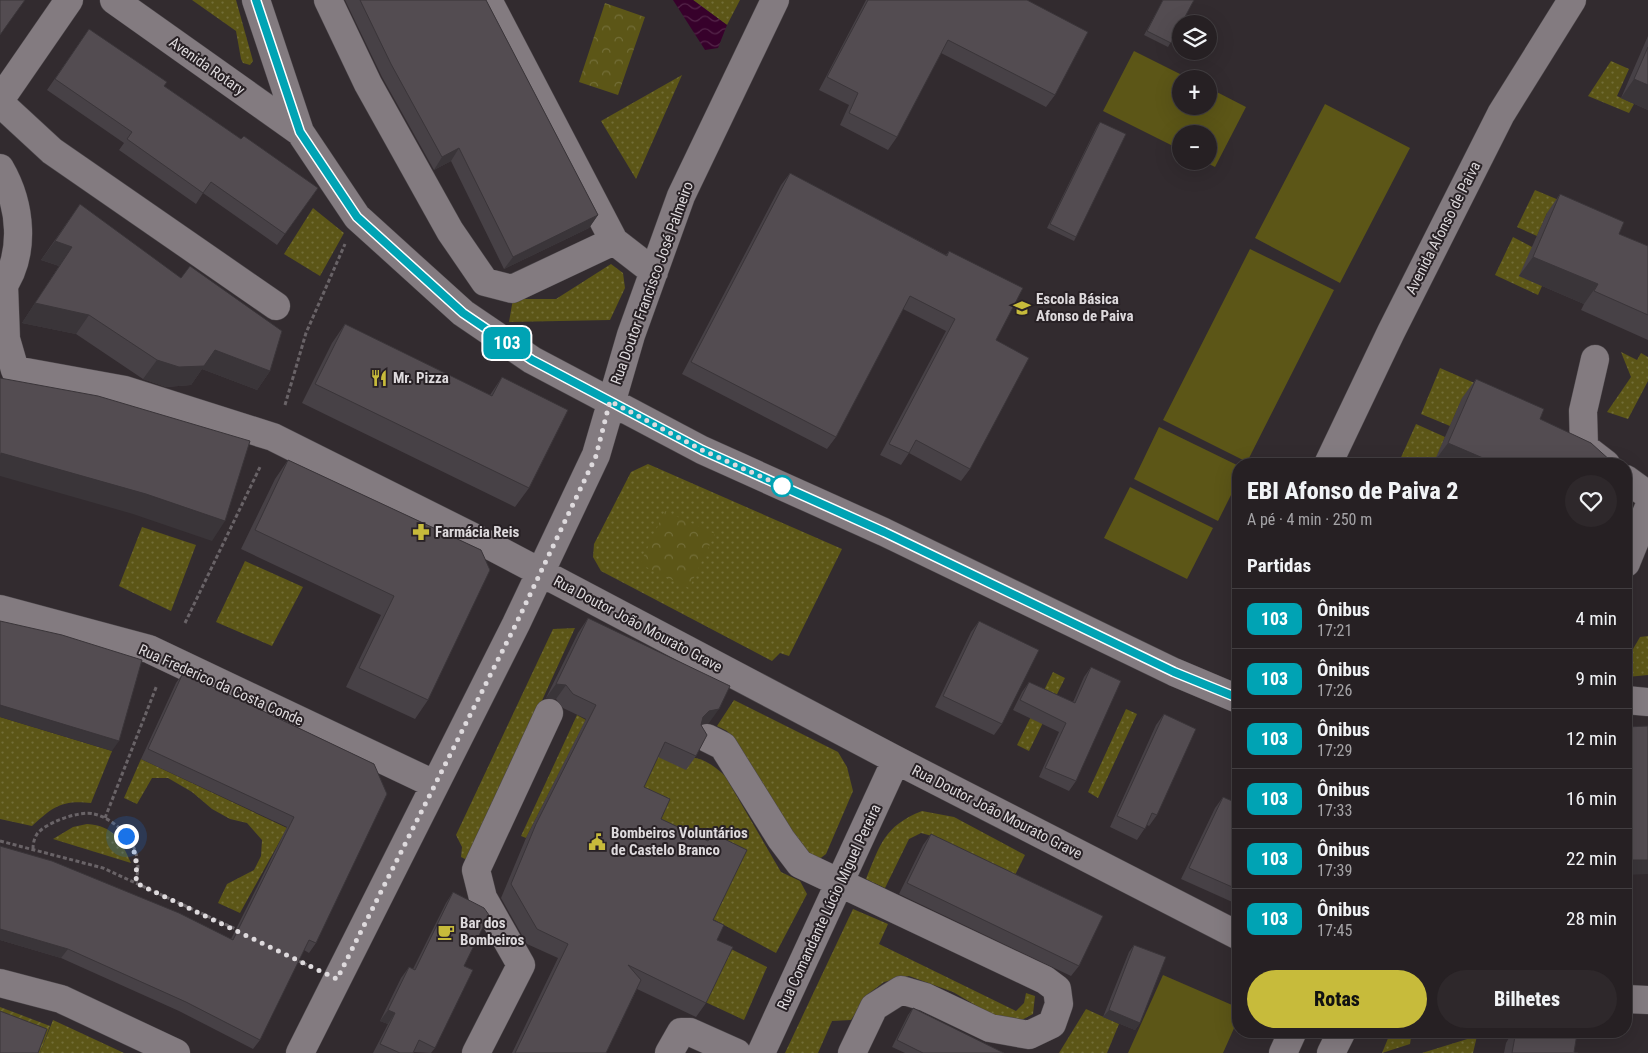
<!DOCTYPE html>
<html lang="pt">
<head>
<meta charset="utf-8">
<style>
	body { margin:0; font-family:"Roboto Condensed",sans-serif; background:#2e282b; color:#f1f3f6; height:100vh; display:flex; flex-direction:column; font-size:19px; white-space:nowrap }
	* { box-sizing:border-box; margin:0 }
	p { font-size:16px; color:#a4a3a6 }
	.icon { flex:none; width:28px; height:28px; fill:none; stroke:currentColor; stroke-width:2; stroke-linecap:round; stroke-linejoin:round }
	.map { position:relative; flex:1; overflow:hidden }
	.details { position:absolute; left:1232px; top:458px; width:400px; height:580px; display:flex; flex-direction:column; background:#262023; border-radius:20px; box-shadow:0 5px 20px #0002,0 0 0 1px #423e41 }
	.details>* { flex:none }
	.badge { padding:0 10px; border-radius:8px; font-size:18px; line-height:32px }
	.fabs { position:absolute; left:1172px; top:15px; display:grid; gap:10px }
	.fabs a { display:grid; place-items:center; width:45px; height:45px; border-radius:50%; background:#262023; box-shadow:0 5px 20px #0002,0 0 0 1px #423e41; font-size:25px }
	.you { position:absolute; width:25px; height:25px; margin:-12px; border:4px solid #fff; border-radius:50%; background:#1a73e8; box-shadow:0 0 0 8px #1a73e833 }
	.map>.badge { position:absolute; translate:-50% -50%; box-shadow:0 0 0 2px #fff }
	h2 { padding:0 15px; font-size:19px; line-height:45px }
	.round { display:grid; place-items:center; flex:none; width:52px; height:52px; border-radius:26px; background:#2e282b }
	.overview { display:flex; align-items:center; justify-content:space-between; height:85px; padding:0 15px }
	h1 { font-size:24px; font-weight:800; line-height:38px }
	.primary-button { display:flex; gap:10px; margin-top:auto; padding:10px 15px }
	.primary-button a { flex:1; height:58px; border-radius:30px; background:#c7bb3b; color:#111; font-size:20px; font-weight:800; line-height:58px; text-align:center }
	.primary-button a+a { background:#2e282b; color:#f1f3f6 }
	ul { padding:0; list-style:none }
	li { display:flex; align-items:center; gap:15px; height:60px; padding:0 15px; border-top:1px solid #423e41 }
	li div { flex:1 }
	li b { display:block; font-size:19px }
	li em { font-style:normal }
	li .badge { min-width:55px; font-weight:700; text-align:center }
	.map>svg:first-child { display:block }
</style>
</head>
<body>
<div class="map">
<svg width="1648" height="1053" viewBox="0 0 1648 1053">
	<defs>
		<pattern id="grass-dots" width="8" height="8" patternUnits="userSpaceOnUse" patternTransform="scale(1.25)"><rect width="8" height="8" fill="#5c5617"/><path d="M2 2h.1M6 6h.1" fill="none" stroke="#736e38" stroke-width="1.8" stroke-linecap="round"/></pattern>
		<pattern id="park-crowns" width="20" height="18" patternUnits="userSpaceOnUse" patternTransform="scale(1.25)"><rect width="20" height="18" fill="#5c5617"/><path d="M2 6a3 3 0 1 1 6 0M12 15a3 3 0 1 1 6 0" fill="none" stroke="#736e38"/></pattern>
		<pattern id="garden-furrows" width="10" height="10" patternUnits="userSpaceOnUse" patternTransform="scale(1.25)"><rect width="10" height="10" fill="#5c5617"/><path d="M-1 1l2-2M0 10L10 0M9 11l2-2" fill="none" stroke="#736e38"/></pattern>
		<pattern id="water-waves" width="16" height="10" patternUnits="userSpaceOnUse" patternTransform="scale(1.25)"><rect width="16" height="10" fill="#37012b"/><path d="M0 5q4-4 8 0t8 0" fill="none" stroke="#542549"/></pattern>
	</defs>
	<rect width="100%" height="100%" fill="#322b2f"/>
	<path fill="url(#grass-dots)" d="M 192,0 L 236,0 L 253,61 L 250,65 L 243,63 L 241,59 L 236,31 Z
		M 693,0 L 740,0 L 727,25 Z
		M 1611,61 L 1629,69 L 1617,96 L 1634,104 L 1629,113 L 1588,96 Z
		M 682,75 L 636,179 L 601,121 Z
		M 1535,190 L 1592,214 L 1547,213 L 1537,236 L 1517,227 Z
		M 313,208 L 344,233 L 320,276 L 284,254 Z
		M 1513,237 L 1532,247 L 1542,286 L 1538,295 L 1495,275 Z
		M 611,264 L 623,273 L 625,288 L 610,320 L 509,322 L 513,299 L 556,299 Z
		M 1621,352 L 1637,360 L 1641,353 L 1648,357 L 1648,381 L 1628,419 L 1607,412 L 1631,377 Z
		M 1440,368 L 1509,398 L 1462,399 L 1450,426 L 1421,414 Z
		M 1416,424 L 1445,437 L 1435,462 L 1439,464 L 1398,464 Z
		M 648,464 L 842,549 L 789,656 L 780,653 L 772,661 L 601,571 L 593,557 L 594,544 L 631,472 Z
		M 142,527 L 196,545 L 171,611 L 119,586 Z
		M 245,561 L 303,587 L 272,646 L 216,622 Z
		M 575,628 L 469,861 L 461,857 L 462,847 L 456,835 L 553,629 Z
		M 1648,636 L 1648,675 L 1627,677 L 1626,661 L 1640,637 Z
		M 1053,672 L 1065,678 L 1029,751 L 1017,745 Z
		M 734,700 L 838,752 L 847,767 L 853,791 L 826,854 L 818,860 L 804,853 L 737,743 L 727,731 L 717,726 Z
		M 1126,709 L 1137,714 L 1098,798 L 1088,792 Z
		M 577,715 L 586,720 L 526,838 L 521,836 Z
		M 0,717 L 112,751 L 91,803 C 61,800 53,807 32,826 L 0,819 Z
		M 656,756 C 685,756 702,753 725,776 L 781,872 L 800,881 L 807,894 L 776,953 L 711,918 L 702,847 L 634,801 Z
		M 141,759 L 287,828 L 240,913 L 218,903 L 227,884 L 254,870 L 261,856 L 262,840 L 247,823 L 230,819 L 212,809 L 192,792 L 168,778 L 152,778 L 137,804 L 124,798 Z
		M 922,811 L 954,817 L 1025,855 L 1015,875 L 932,836 L 921,833 L 909,839 L 885,888 L 866,879 C 880,845 884,826 922,811 Z
		M 87,824 C 114,826 121,840 131,863 L 53,839 L 73,827 Z
		M 853,909 L 888,924 L 879,944 L 1016,1011 L 1024,1003 L 1026,993 L 1035,996 L 1033,1014 L 1016,1023 L 999,1019 L 953,992 L 909,976 L 884,982 L 868,994 L 851,1020 L 832,1021 L 818,1053 L 785,1053 Z
		M 729,948 L 767,967 L 744,1020 L 701,1000 Z
		M 1086,1009 L 1119,1024 L 1107,1053 L 1059,1053 Z
		M 53,1020 L 124,1053 L 40,1053 Z
		M 1391,1031 L 1412,1031 L 1410,1044 L 1382,1053 Z
		M 1477,1036 L 1473,1053 L 1422,1053 Z"/>
	<path fill="url(#park-crowns)" d="M 605,3 L 645,17 L 618,95 L 579,82 Z
		M 665,511 L 715,534 L 689,588 L 640,564 Z"/>
	<path fill="url(#garden-furrows)" d="M 0,1007 L 50,1026 L 40,1053 L 0,1053 Z"/>
	<path fill="#5c5617" d="M 1134,51 L 1190,79 L 1181,79 L 1181,106 L 1209,106 L 1209,88 L 1246,107 L 1215,167 L 1203,161 L 1209,161 L 1209,134 L 1181,134 L 1181,150 L 1103,111 Z
		M 1325,104 L 1410,148 L 1340,283 L 1255,238 Z
		M 1250,249 L 1334,290 L 1247,462 L 1163,420 Z
		M 1159,427 L 1239,466 L 1239,479 L 1218,521 L 1134,479 Z
		M 1130,487 L 1213,528 L 1187,579 L 1104,538 Z
		M 1163,975 L 1239,1008 L 1239,1017 L 1223,1053 L 1128,1053 Z"/>
	<path fill="url(#water-waves)" d="M 673,0 L 693,0 L 727,25 L 718,48 L 705,50 Z"/>
	<g fill="none" stroke-linecap="round" stroke-linejoin="round">
		<g stroke="#4c474a" stroke-width="29">
			<path id="minor" d="M 114,0 L 300,132
				M 256,0 L 300,132 L 357,217 L 463,313 L 532,360 L 702,450 L 884,532 L 1174,672 L 1238,699
				M 328,0 L 368,84 L 450,231 L 485,282 L 512,289 L 614,241
				M 488,0 L 614,241 L 654,272
				M 0,100 L 69,0
				M 0,103 L 52,151 L 276,306
				M 0,168 C 21,204 27,255 0,291
				M 4,285 L 6,339 L 15,370 L 125,390 L 273,437 L 487,544 L 896,760 L 1239,936
				M 1595,359 L 1583,411 L 1584,447 L 1606,464
				M 1328,464 L 1391,332 L 1501,114 L 1572,0
				M 1626,479 L 1648,495
				M 1626,563 L 1648,509
				M 0,609 L 149,649 L 434,784
				M 1626,700 L 1648,702
				M 707,738 L 723,746 L 781,839 L 800,864 L 1045,980 L 1057,989 L 1059,1004 L 1052,1024 L 1029,1035 L 990,1028 L 925,997 L 901,990 L 874,1007 L 852,1053
				M 0,983 L 61,999 L 176,1053
				M 1626,999 L 1648,1000
				M 300,1053 L 516,624 L 596,455 L 631,335 L 681,196 L 775,0
				M 476,1053 L 521,965 L 483,898 L 476,870 L 549,713
				M 669,1053 L 681,1032 L 690,1032 L 737,1053
				M 761,1053 L 896,760
				M 1283,1053 L 1293,1031
				M 1331,1053 L 1342,1031"/>
		</g>
		<path stroke="#696367" stroke-width="3" stroke-dasharray="4 2.5" stroke-linecap="butt" d="M 285,405 L 306,333 L 345,244
			M 185,623 L 261,465
			M 105,818 L 157,685
			M 0,841 L 103,868 L 240,931
			M 33,849 C 33,844 34,839 37,834 C 45,823 80,810 94,814 C 113,818 135,839 137,859 C 139,866 137,875 136,883
			M 297,960 L 311,967"/>
		<use href="#minor" stroke="#837b80" stroke-width="28"/>
	</g>
	<path fill="#474146" d="M 345,0 L 486,0 L 598,215 L 589,228 L 504,269 L 451,161 L 434,170 L 382,77 Z
		M 866,0 L 1027,0 L 1055,95 L 1046,107 L 941,53 L 897,137 L 888,150 L 840,125 L 849,105 L 819,90 Z
		M 1163,0 L 1194,0 L 1168,47 L 1144,35 Z
		M 89,29 L 164,86 L 241,139 L 318,188 L 277,245 L 203,193 L 196,204 L 119,150 L 124,143 L 47,90 Z
		M 1648,36 L 1648,110 L 1621,98 Z
		M 1100,122 L 1076,237 L 1074,241 L 1047,228 L 1097,126 Z
		M 790,173 L 946,255 L 949,251 L 996,340 L 970,469 L 961,481 L 909,453 L 901,465 L 880,455 L 946,331 L 903,309 L 836,437 L 827,449 L 682,374 L 781,185 Z
		M 1560,194 L 1619,234 L 1648,246 L 1648,340 L 1581,310 L 1584,304 L 1519,276 L 1547,213 Z
		M 80,204 L 270,371 L 257,390 L 202,369 L 191,385 L 166,387 L 143,379 L 76,334 L 22,323 L 59,266 L 41,260 Z
		M 345,324 L 490,395 L 502,377 L 529,488 L 515,507 L 302,403 L 332,343 Z
		M 1476,379 L 1540,419 L 1611,464 L 1439,464 L 1434,462 L 1462,398 Z
		M 288,460 L 481,550 L 428,700 L 415,719 L 346,687 L 381,615 L 241,549 L 275,479 Z
		M 588,618 L 709,723 L 702,724 L 696,756 L 686,770 L 658,757 L 644,787 L 661,819 L 706,841 L 712,833 L 713,920 L 717,940 L 706,1003 L 696,1017 L 637,989 L 606,1053 L 512,1053 L 558,958 L 527,944 L 501,898 L 526,838 L 586,719 L 563,708 L 556,699 L 546,698 L 578,633 Z
		M 979,621 L 1002,724 L 994,735 L 935,707 L 971,632 Z
		M 1091,667 L 1076,781 L 1069,791 L 1039,777 L 1059,732 L 1013,710 L 1022,692 L 1029,682 L 1073,702 L 1084,677 Z
		M 183,673 L 374,764 L 316,943 L 309,953 L 304,950 L 260,1040 L 253,1049 L 179,1011 L 61,958 L 0,940 L 231,939 L 287,827 L 141,759 L 176,683 Z
		M 1164,714 L 1157,815 L 1149,826 L 1147,825 L 1137,840 L 1110,827 L 1156,725 Z
		M 1223,797 L 1239,804 L 1239,905 L 1181,879 L 1215,808 Z
		M 931,834 L 1079,966 L 1071,976 L 899,894 L 923,845 Z
		M 453,892 L 464,966 L 435,1048 L 431,1053 L 414,1052 L 413,1053 L 373,1053 L 388,1024 L 380,1021 L 401,978 L 409,967 L 413,969 L 446,903 Z
		M 1134,945 L 1140,1023 L 1135,1030 L 1103,1017 L 1129,952 Z
		M 913,1008 L 1004,1053 L 905,1053 L 892,1047 L 908,1015 Z
		M 1513,1031 L 1557,1031 L 1574,1052 L 1578,1053 L 1504,1053 L 1506,1043 Z"/>
	<path fill="#3a3539" d="M 1634,79 L 1648,85 L 1648,110 L 1621,98 Z
		M 459,148 L 451,161 L 434,170 L 442,157 Z
		M 598,215 L 589,228 L 504,269 L 513,257 Z
		M 55,241 L 72,247 L 59,266 L 41,260 Z
		M 1533,257 L 1598,284 L 1584,304 L 1519,276 Z
		M 35,303 L 89,315 L 76,334 L 22,323 Z
		M 215,350 L 270,371 L 257,390 L 202,369 L 191,385 L 166,387 L 143,379 L 157,360 Z
		M 1448,443 L 1497,464 L 1439,464 L 1434,462 Z
		M 1,453 L 146,494 L 225,521 L 212,541 L 133,514 L 0,476 L 0,454 Z
		M 556,684 L 566,685 L 556,699 L 546,698 Z
		M 0,705 L 119,741 L 112,751 L 0,717 Z
		M 719,709 L 709,723 L 699,725 L 703,717 L 709,711 Z
		M 1626,860 L 1648,860 L 1648,874 L 1626,875 Z
		M 0,929 L 68,949 L 61,958 L 0,940 Z
		M 388,1010 L 395,1013 L 388,1024 L 380,1021 Z
		M 1109,1010 L 1140,1023 L 1135,1030 L 1103,1017 Z"/>
	<path fill="#534c51" stroke="#3a3539" d="M 0,0 L 25,0 L 0,35 Z
		M 360,0 L 486,0 L 598,215 L 513,257 L 459,148 L 442,157 L 391,64 Z
		M 868,0 L 1027,0 L 1088,32 L 1055,95 L 948,40 L 897,137 L 849,113 L 858,93 L 827,77 Z
		M 1163,0 L 1194,0 L 1171,43 L 1147,31 Z
		M 89,29 L 167,82 L 164,86 L 241,139 L 244,136 L 318,188 L 285,234 L 211,182 L 203,193 L 127,139 L 132,132 L 55,79 Z
		M 1648,47 L 1648,85 L 1634,79 Z
		M 1100,122 L 1126,134 L 1076,237 L 1050,224 Z
		M 790,173 L 947,256 L 949,251 L 1023,288 L 996,340 L 1029,358 L 970,469 L 916,440 L 909,453 L 889,444 L 955,319 L 910,296 L 836,437 L 691,362 Z
		M 1560,194 L 1624,222 L 1619,234 L 1648,246 L 1648,315 L 1594,291 L 1598,284 L 1533,257 Z
		M 80,204 L 181,278 L 190,266 L 282,331 L 270,371 L 215,350 L 204,366 L 179,367 L 157,360 L 89,315 L 35,303 L 72,247 L 55,241 Z
		M 345,324 L 492,396 L 502,377 L 568,410 L 529,488 L 315,384 Z
		M 0,378 L 98,396 L 250,441 L 225,521 L 146,494 L 1,453 L 0,459 Z
		M 1476,379 L 1544,409 L 1540,419 L 1591,443 L 1612,462 L 1611,464 L 1497,464 L 1448,443 Z
		M 288,460 L 481,550 L 490,570 L 428,700 L 359,668 L 394,596 L 255,530 Z
		M 588,618 L 730,686 L 719,709 L 709,711 L 703,717 L 701,725 L 707,735 L 696,756 L 665,742 L 644,787 L 670,799 L 661,819 L 708,841 L 712,833 L 747,850 L 713,920 L 724,925 L 717,940 L 733,947 L 706,1003 L 628,965 L 641,980 L 606,1053 L 515,1053 L 568,944 L 537,929 L 511,884 L 536,824 L 596,705 L 573,694 L 566,685 L 556,684 Z
		M 0,621 L 62,635 L 142,660 L 119,741 L 0,705 Z
		M 979,621 L 1039,650 L 1002,724 L 943,696 Z
		M 1091,667 L 1121,681 L 1076,781 L 1045,768 L 1066,723 L 1020,700 L 1029,682 L 1075,703 Z
		M 183,673 L 374,764 L 387,794 L 316,943 L 309,940 L 260,1040 L 186,1002 L 68,949 L 0,929 L 0,846 L 52,861 L 179,913 L 233,940 L 294,817 L 148,749 Z
		M 1164,714 L 1196,729 L 1157,815 L 1152,813 L 1145,829 L 1117,816 Z
		M 1648,726 L 1648,860 L 1626,860 L 1626,727 Z
		M 1223,797 L 1239,804 L 1239,890 L 1189,868 Z
		M 931,834 L 1103,916 L 1079,966 L 907,883 Z
		M 453,892 L 484,908 L 489,915 L 464,966 L 473,970 L 435,1048 L 419,1040 L 413,1053 L 400,1053 L 380,1044 L 395,1013 L 388,1010 L 409,967 L 415,970 Z
		M 1134,945 L 1166,957 L 1140,1023 L 1109,1010 Z
		M 913,1008 L 1004,1053 L 923,1053 L 897,1040 Z
		M 0,1011 L 47,1029 L 38,1053 L 0,1053 Z
		M 1516,1031 L 1557,1031 L 1577,1034 L 1574,1052 L 1578,1053 L 1512,1053 Z"/>
	<g fill="none" stroke-linecap="round" stroke-linejoin="round">
		<g stroke="#fff" stroke-width="11">
			<path id="line" d="M 256,0 L 300,132 L 357,217 L 463,313 L 532,360 L 702,450 L 884,532 L 1174,672 L 1238,698"/>
		</g>
		<use href="#line" stroke="#00a3b4" stroke-width="8"/>
		<path stroke="#dedadd" stroke-width="5" stroke-dasharray="0 9" d="M 126,836 C 137,851 137,864 136,883 L 337,979 L 516,624 L 596,456 L 610,401 L 702,450 L 782,486"/>
	</g>
	<defs>
		<g id="school-bare" transform="scale(1.35)"><path d="M0-5L7-2L0 1L-7-2ZM-4 1L0 2.5L4 1V4Q0 6-4 4Z" fill="#c7bb3b" stroke="#282125" stroke-width="2.5" paint-order="stroke"/></g>
		<g id="restaurant-bare" transform="scale(1.35)"><path d="M-5-6h1v4h1v-4h1v4h1v-4h1v5L-1.5 .5V6h-2V.5L-5-1ZM5-6V6H3V1.5H1.5Q1.5-4 5-6Z" fill="#c7bb3b" stroke="#282125" stroke-width="2.5" paint-order="stroke"/></g>
		<g id="pharmacy-bare" transform="scale(1.35)"><path d="M-2-6h4v4h4v4h-4v4h-4v-4h-4v-4h4Z" fill="#c7bb3b" stroke="#282125" stroke-width="2.5" paint-order="stroke"/></g>
		<g id="civic-bare" transform="scale(1.35)"><path d="M-.6-6.5H3V-4.5H.6V-3L4-1V1h2V6H-6V1h2V-1L-.6-3ZM-1.2 2.5V6h2.4V2.5Z" fill="#c7bb3b" stroke="#282125" stroke-width="2.5" paint-order="stroke"/></g>
		<g id="cafe-bare" transform="scale(1.35)"><path d="M-5.5-4.5H6V0H3Q3 3.5 0 3.5H-2.5Q-5.5 3.5-5.5 0ZM3-3.2v2h1.7v-2ZM-6 4.5H4V6H-6Z" fill="#c7bb3b" stroke="#282125" stroke-width="2.5" paint-order="stroke"/></g>
	</defs>
	<g fill-rule="evenodd">
		<use href="#school-bare" x="1022" y="308"/>
		<use href="#restaurant-bare" x="379" y="378"/>
		<use href="#pharmacy-bare" x="421" y="532"/>
		<use href="#civic-bare" x="597" y="842"/>
		<use href="#cafe-bare" x="446" y="932"/>
	</g>
	<circle fill="#fff" stroke="#00a3b4" stroke-width="2.5" cx="782" cy="486" r="10"/>
	<g text-anchor="middle" dominant-baseline="central" stroke-width="4" stroke-linejoin="round" paint-order="stroke">
		<g font-size="15" fill="#dedadd" stroke="#282125">
			<text transform="translate(207 66) rotate(35)">Avenida Rotary</text>
			<text transform="translate(1443 228) rotate(-63)">Avenida Afonso de Paiva</text>
			<text transform="translate(652 283) rotate(-70)">Rua Doutor Francisco José Palmeiro</text>
			<text transform="translate(638 624) rotate(28)">Rua Doutor João Mourato Grave</text>
			<text transform="translate(221 685) rotate(24)">Rua Frederico da Costa Conde</text>
			<text transform="translate(997 812) rotate(27)">Rua Doutor João Mourato Grave</text>
			<text transform="translate(829 907) rotate(-65)">Rua Comandante Lúcio Miguel Pereira</text>
		</g>
		<g font-size="15" font-weight="bold" fill="#dedadd" stroke="#282125" text-anchor="start">
			<text x="1036" y="299">Escola Básica<tspan x="1036" dy="17">Afonso de Paiva</tspan></text>
			<text x="393" y="378">Mr. Pizza</text>
			<text x="435" y="532">Farmácia Reis</text>
			<text x="611" y="833">Bombeiros Voluntários<tspan x="611" dy="17">de Castelo Branco</tspan></text>
			<text x="460" y="923">Bar dos<tspan x="460" dy="17">Bombeiros</tspan></text>
		</g>
	</g>
</svg>
<div class="fabs">
<a><svg class="icon" aria-label="layers" viewBox="0 0 24 24"><path d="M12 4l9 5-9 5-9-5zM3 14l9 5 9-5"/></svg></a>
<a>+</a>
<a>−</a>
</div>
<div class="you" style="left:126px;top:836px"></div>
<b class="badge" style="left:507px;top:343px;background:#00a3b4;color:#fff">103</b>
<section class="details">
<div class="overview"><div><h1>EBI Afonso de Paiva 2</h1><p>A pé · 4 min · 250 m</p></div><a class="round"><svg class="icon" aria-label="heart" viewBox="0 0 24 24"><path d="M12 20l-8-8c-3-5 5-10 8-4 3-6 11-1 8 4z"/></svg></a></div>
<h2>Partidas</h2>
<ul>
<li><span class="badge" style="background:#00a3b4;color:#fff">103</span><div><b>Ônibus</b><p>17:21</p></div><em>4 min</em></li>
<li><span class="badge" style="background:#00a3b4;color:#fff">103</span><div><b>Ônibus</b><p>17:26</p></div><em>9 min</em></li>
<li><span class="badge" style="background:#00a3b4;color:#fff">103</span><div><b>Ônibus</b><p>17:29</p></div><em>12 min</em></li>
<li><span class="badge" style="background:#00a3b4;color:#fff">103</span><div><b>Ônibus</b><p>17:33</p></div><em>16 min</em></li>
<li><span class="badge" style="background:#00a3b4;color:#fff">103</span><div><b>Ônibus</b><p>17:39</p></div><em>22 min</em></li>
<li><span class="badge" style="background:#00a3b4;color:#fff">103</span><div><b>Ônibus</b><p>17:45</p></div><em>28 min</em></li>
</ul>
<div class="primary-button"><a>Rotas</a><a>Bilhetes</a></div>
</section>
</div>
</body>
</html>
